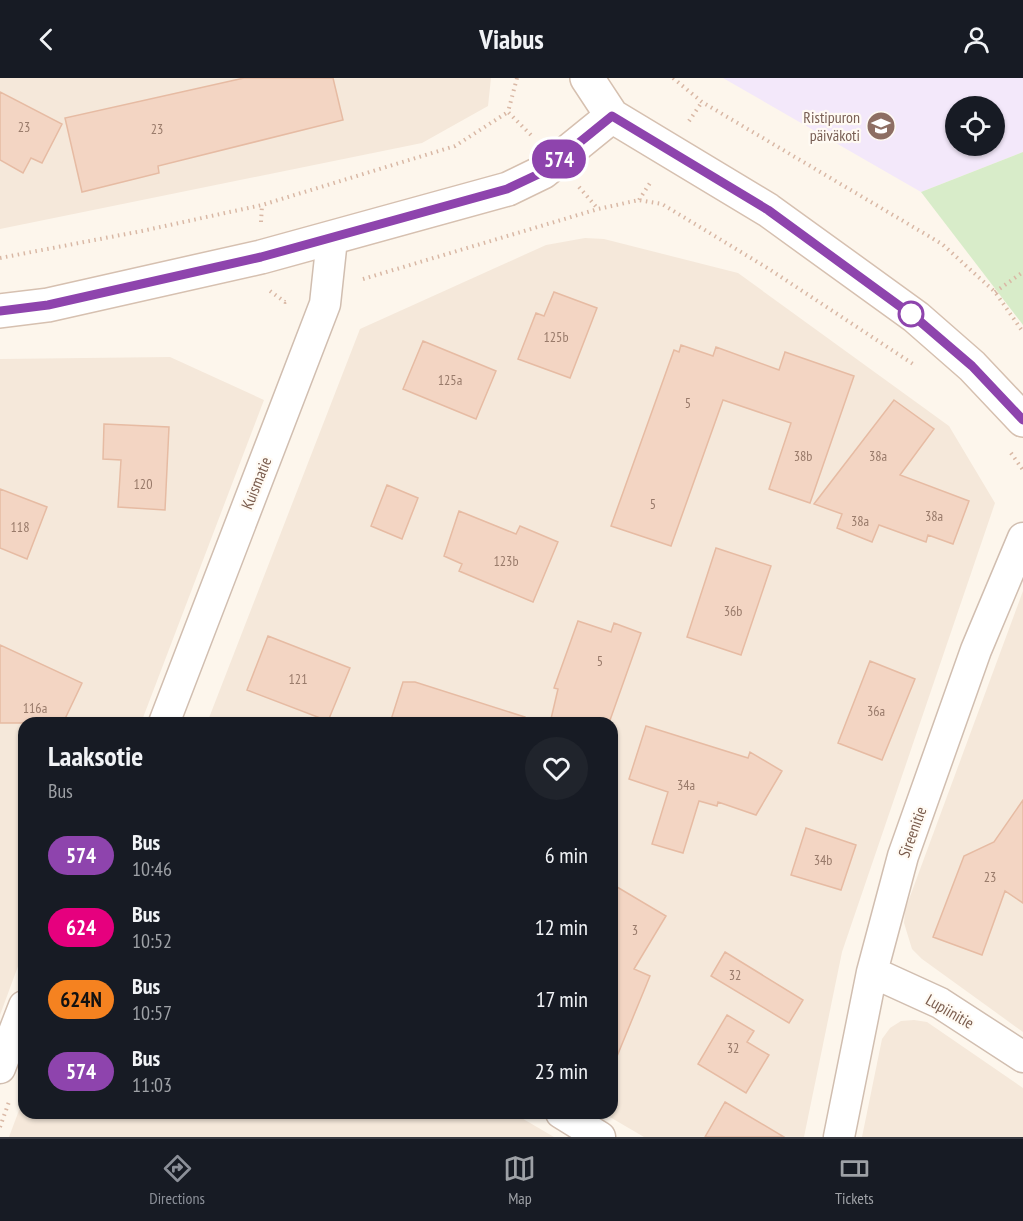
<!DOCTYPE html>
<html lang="en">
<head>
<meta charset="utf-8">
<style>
	body { margin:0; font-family:"PT Sans Narrow",sans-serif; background:#20242c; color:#f1f3f6; height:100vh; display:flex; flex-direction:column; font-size:22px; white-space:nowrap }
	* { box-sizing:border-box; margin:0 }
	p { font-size:20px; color:#9ea1a6 }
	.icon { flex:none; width:33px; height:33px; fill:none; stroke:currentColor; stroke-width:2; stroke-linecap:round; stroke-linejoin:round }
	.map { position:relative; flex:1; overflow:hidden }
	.panel { position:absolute; left:18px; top:639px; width:600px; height:402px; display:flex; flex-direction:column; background:#171b24; border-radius:18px; box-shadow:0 2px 4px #0004 }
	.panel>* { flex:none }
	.badge { padding:0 12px; border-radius:20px; font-size:21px; line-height:39px }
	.fabs { position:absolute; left:945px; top:18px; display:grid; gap:12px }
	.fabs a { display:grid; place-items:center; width:60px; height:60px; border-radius:50%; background:#171b24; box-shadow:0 2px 4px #0004; font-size:30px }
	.map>.badge { position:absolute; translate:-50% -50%; box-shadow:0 0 0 3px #fff }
	.round { display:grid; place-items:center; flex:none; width:63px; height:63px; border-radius:32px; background:#20242c }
	.summary { display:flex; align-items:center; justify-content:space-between; height:102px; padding:0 30px }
	h1 { font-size:28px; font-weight:700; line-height:45px }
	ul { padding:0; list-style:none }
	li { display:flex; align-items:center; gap:18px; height:72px; padding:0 30px }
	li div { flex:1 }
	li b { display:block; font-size:22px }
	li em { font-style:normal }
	li .badge { min-width:66px; font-weight:700; text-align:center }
	header { display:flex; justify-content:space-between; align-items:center; height:78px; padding:0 30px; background:#171b24; font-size:27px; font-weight:700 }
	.tab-bar { display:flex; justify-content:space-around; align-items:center; height:84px; border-top:2px solid #363941; background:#171b24; font-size:16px; color:#9ea1a6 }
	.tab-bar a { display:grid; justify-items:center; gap:3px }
	.tab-bar .current { color:#8c9099 }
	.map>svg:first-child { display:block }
</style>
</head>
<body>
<header><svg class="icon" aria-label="back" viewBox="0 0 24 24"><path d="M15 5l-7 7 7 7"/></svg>Viabus<svg class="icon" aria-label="person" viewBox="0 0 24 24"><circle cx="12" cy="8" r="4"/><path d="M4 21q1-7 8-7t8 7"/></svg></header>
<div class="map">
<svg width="1023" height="1059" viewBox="0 0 1023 1059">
	<rect width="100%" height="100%" fill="#fdf6ec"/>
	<path fill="#f5e8da" d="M 0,0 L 491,0 L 488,28 L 422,65 L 0,151 Z
		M 585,160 L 604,161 L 738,195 L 949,348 L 995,425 L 842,874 L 804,1059 L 644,1059 L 603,1035 L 612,1035 L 612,645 L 207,645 L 360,251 L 546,167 Z
		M 170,279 L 264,322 L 141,645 L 24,645 L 24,872 L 0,937 L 0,281 Z
		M 1023,513 L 1023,954 L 922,881 L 912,871 L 904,845 L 905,832 Z
		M 914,942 L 927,944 L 1023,1010 L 1023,1059 L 862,1059 L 882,961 L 890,950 L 901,943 Z
		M 24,1019 L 24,1035 L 513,1035 L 554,1059 L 9,1059 Z"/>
	<path fill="#f3e8fa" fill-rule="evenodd" d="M 723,0 L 1023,0 L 1023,74 L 921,114 ZM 956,28 L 994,28 L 994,68 L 956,68 Z"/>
	<path fill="#d8ecc9" d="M 1023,74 L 1023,247 L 921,114 Z"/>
	<path fill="#f3d5c3" stroke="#e6bba3" stroke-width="1.5" d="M 244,0 L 333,0 L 343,42 L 158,88 L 159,95 L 82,114 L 65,40 Z
		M 0,14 L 62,46 L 42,85 L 31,80 L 23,95 L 0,82 Z
		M 554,214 L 597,230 L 570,300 L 518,281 L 536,235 L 544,238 Z
		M 423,263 L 496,293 L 476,341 L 403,311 Z
		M 681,267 L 713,278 L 716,269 L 779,292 L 785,274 L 854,298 L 810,425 L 769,411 L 791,345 L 723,322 L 671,468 L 611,448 L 674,272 L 679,274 Z
		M 894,322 L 934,351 L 900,397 L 969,423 L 953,466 L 928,457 L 926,464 L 879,447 L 872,464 L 837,450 L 842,436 L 814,426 Z
		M 104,346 L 169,349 L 165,432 L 118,429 L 121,382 L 103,381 Z
		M 387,407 L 418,420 L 402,461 L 371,448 Z
		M 0,411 L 47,429 L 27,481 L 0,470 Z
		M 459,433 L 516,456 L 520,448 L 558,464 L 533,524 L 459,493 L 462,486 L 444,478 Z
		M 716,470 L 771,488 L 741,577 L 687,559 Z
		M 578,543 L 611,554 L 614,545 L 641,555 L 609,645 L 550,645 L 558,611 L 554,610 Z
		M 268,558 L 350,590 L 328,643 L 247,612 Z
		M 0,567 L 82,605 L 63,645 L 0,645 Z
		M 870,583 L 915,601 L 882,682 L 838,665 Z
		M 403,604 L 415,604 L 525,639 L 524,645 L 390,645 Z
		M 646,648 L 748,680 L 750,674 L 782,693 L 756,737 L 718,724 L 717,728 L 699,723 L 683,775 L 652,766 L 668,714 L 629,701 Z
		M 1023,722 L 1023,825 L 1005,813 L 982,877 L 933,859 L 964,778 L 994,764 Z
		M 806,750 L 856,767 L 841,812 L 791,797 Z
		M 612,806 L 666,838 L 634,891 L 650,898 L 613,988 Z
		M 725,874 L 803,922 L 789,945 L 711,898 Z
		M 727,937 L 754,953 L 747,964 L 769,977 L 746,1015 L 698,986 Z
		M 725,1024 L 784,1059 L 705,1059 Z"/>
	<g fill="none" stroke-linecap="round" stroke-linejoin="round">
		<g stroke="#d1beb0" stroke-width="33">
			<path id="minor" d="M 164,645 L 325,226 L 332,161
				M 872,894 L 940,925 L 1023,979
				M 0,990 L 24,928
				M 561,1035 L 600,1059
				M 839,1059 L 872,894 L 903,778 L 976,572 L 1023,460"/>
		</g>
		<g stroke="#d6c0b0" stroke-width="36">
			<path id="secondary" d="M 587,0 L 612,38 L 768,132 L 916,239 L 972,288 L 1023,342
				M 0,233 L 48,227 L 261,179 L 508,111 L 543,94 L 612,38"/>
		</g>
		<path stroke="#d9b8a5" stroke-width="4" stroke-dasharray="1.5 4.5" stroke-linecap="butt" d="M 517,0 L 508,34 L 532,58
			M 673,0 L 702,24 L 942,166 L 995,214 L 1023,254
			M 689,43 L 702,24
			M 579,109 L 598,131 L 639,122 L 662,126 L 769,191 L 913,286
			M 639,122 L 652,102
			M 261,144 L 262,127
			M 0,180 L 142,153 L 262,127 L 455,68 L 508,34
			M 363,201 L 598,131
			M 270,213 L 285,224 L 289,222
			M 995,214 L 1023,194
			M 1011,375 L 1023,392
			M 0,1049 L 10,1021"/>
		<use href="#minor" stroke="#fff" stroke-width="30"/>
		<use href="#secondary" stroke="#fff" stroke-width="33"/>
	</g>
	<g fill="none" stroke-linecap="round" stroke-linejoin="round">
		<g stroke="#fff" stroke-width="14">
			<path id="line" d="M 0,233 L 48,227 L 261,179 L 507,111 L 543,94 L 612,38 L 768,132 L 916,240 L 972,288 L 1023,342"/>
		</g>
		<use href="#line" stroke="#8e44ad" stroke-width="9"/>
	</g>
	<defs>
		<g id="school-disc" transform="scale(1.5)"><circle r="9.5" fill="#8d6e63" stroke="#fffaf3"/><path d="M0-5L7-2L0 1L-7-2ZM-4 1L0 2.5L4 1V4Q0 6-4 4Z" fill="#fff"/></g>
	</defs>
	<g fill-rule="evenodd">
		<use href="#school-disc" x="881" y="48"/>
	</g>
	<circle fill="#fff" stroke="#8e44ad" stroke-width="3" cx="911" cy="236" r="12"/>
	<g text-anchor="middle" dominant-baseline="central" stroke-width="4.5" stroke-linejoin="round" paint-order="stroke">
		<g font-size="14" fill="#987a6a">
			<text x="24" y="49">23</text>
			<text x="157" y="51">23</text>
			<text x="556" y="259">125b</text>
			<text x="450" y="302">125a</text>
			<text x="688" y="325">5</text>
			<text x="803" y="378">38b</text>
			<text x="878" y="378">38a</text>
			<text x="143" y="406">120</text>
			<text x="653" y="426">5</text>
			<text x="934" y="438">38a</text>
			<text x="860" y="443">38a</text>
			<text x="20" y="449">118</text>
			<text x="506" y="483">123b</text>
			<text x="733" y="533">36b</text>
			<text x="600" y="583">5</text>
			<text x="298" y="601">121</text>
			<text x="35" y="630">116a</text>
			<text x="876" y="633">36a</text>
			<text x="686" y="707">34a</text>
			<text x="823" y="782">34b</text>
			<text x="990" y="799">23</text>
			<text x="635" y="852">3</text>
			<text x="735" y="897">32</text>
			<text x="733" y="970">32</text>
		</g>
		<g font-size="16" fill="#785e54" stroke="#fffaf3" text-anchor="end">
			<text x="860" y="39">Ristipuron<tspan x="860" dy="18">päiväkoti</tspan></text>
		</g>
		<g font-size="16" fill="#7a5c4d" stroke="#fffaf3">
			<text transform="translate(256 405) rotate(-68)">Kuismatie</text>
			<text transform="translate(912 754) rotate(-70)">Sireenitie</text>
			<text transform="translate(950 933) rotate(30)">Lupiinitie</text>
		</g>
	</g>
</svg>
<div class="fabs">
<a><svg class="icon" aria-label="locate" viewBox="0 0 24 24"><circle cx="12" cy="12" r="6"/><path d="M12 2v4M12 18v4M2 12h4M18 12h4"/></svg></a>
</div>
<b class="badge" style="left:559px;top:81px;background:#8e44ad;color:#fff">574</b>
<section class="panel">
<div class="summary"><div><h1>Laaksotie</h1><p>Bus</p></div><a class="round"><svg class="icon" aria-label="heart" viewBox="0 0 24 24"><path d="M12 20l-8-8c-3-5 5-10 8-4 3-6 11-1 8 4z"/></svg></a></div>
<ul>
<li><span class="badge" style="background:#8e44ad;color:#fff">574</span><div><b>Bus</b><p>10:46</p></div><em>6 min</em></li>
<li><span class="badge" style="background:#e6007e;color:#fff">624</span><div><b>Bus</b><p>10:52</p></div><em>12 min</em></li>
<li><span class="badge" style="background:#f58220;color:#111">624N</span><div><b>Bus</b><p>10:57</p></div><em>17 min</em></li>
<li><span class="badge" style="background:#8e44ad;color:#fff">574</span><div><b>Bus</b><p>11:03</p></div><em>23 min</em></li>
</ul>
</section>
</div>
<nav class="tab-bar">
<a class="current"><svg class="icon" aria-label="directions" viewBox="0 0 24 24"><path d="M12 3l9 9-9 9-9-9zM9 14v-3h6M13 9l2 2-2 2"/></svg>Directions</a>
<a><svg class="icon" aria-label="map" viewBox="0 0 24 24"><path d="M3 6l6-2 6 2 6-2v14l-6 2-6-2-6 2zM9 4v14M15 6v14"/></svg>Map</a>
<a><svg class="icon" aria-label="tickets" viewBox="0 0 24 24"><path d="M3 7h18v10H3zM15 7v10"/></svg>Tickets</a>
</nav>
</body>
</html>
